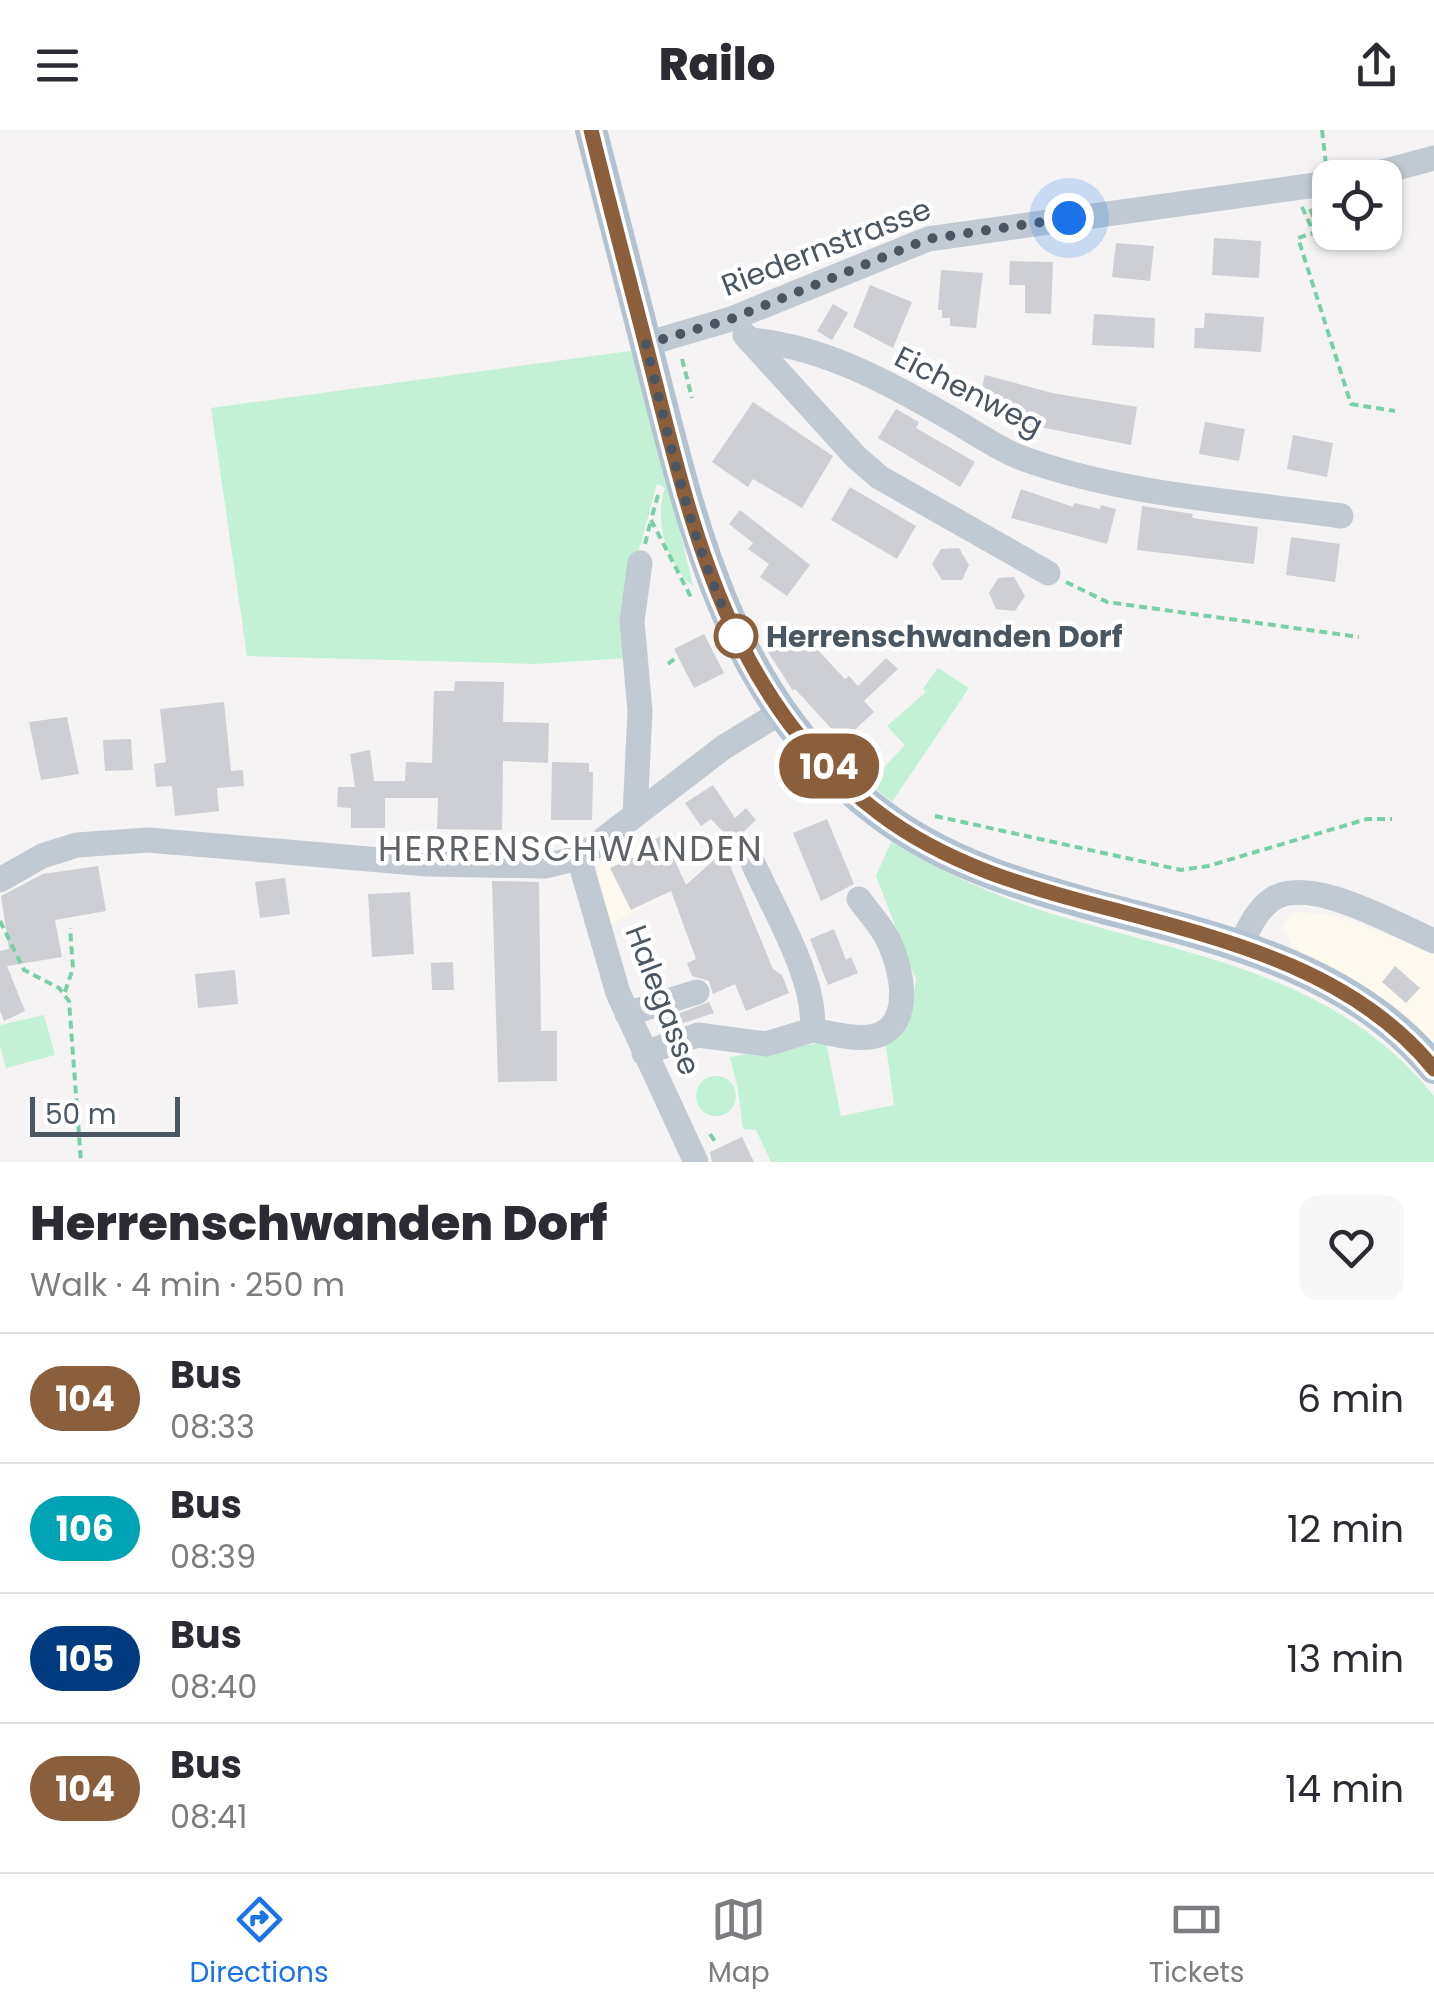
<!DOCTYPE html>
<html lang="en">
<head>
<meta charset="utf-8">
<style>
	body { margin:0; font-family:Poppins,sans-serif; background:#f7f7f7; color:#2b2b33; height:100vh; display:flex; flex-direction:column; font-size:38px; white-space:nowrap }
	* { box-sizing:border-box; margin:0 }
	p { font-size:32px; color:#7c7c81 }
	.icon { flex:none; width:55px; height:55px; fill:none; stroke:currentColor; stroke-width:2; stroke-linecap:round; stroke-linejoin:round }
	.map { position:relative; height:1032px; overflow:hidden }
	.side { display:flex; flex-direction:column; background:#fff; flex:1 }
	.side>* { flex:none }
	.badge { padding:0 20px; border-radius:32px; font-size:35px; line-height:65px }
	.tools { position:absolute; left:1312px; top:30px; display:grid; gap:20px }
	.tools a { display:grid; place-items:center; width:90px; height:90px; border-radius:20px; background:#fff; box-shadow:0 2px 8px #0004; font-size:50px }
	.scale { position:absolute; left:30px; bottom:25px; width:150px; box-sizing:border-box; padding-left:10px; border:5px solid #4a5661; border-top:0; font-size:28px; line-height:35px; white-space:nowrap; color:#4a5661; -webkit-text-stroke:8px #fff; paint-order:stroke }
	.you { position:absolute; width:50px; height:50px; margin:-25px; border:8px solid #fff; border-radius:50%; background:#1a73e8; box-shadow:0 0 0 15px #1a73e833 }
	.map>.badge { position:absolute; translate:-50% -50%; box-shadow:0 0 0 5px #fff }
	.round { display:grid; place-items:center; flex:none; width:105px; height:105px; border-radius:20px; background:#f7f7f7 }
	.head { display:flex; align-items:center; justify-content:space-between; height:170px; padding:0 30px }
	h1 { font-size:48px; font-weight:800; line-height:75px }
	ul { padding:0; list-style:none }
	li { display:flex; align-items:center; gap:30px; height:130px; padding:0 30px; border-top:2px solid #e1e1e2 }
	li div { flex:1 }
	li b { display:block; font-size:38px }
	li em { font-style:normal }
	li .badge { min-width:110px; font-weight:700; text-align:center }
	header { display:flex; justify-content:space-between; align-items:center; height:130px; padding:0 30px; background:#fff; font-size:45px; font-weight:800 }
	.tab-bar { display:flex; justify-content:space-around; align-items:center; height:140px; border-top:2px solid #e1e1e2; background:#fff; font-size:28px; color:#7c7c81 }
	.tab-bar a { display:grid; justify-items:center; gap:5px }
	.tab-bar .active { color:#1a73e8 }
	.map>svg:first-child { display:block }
</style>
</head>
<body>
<header><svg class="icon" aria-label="menu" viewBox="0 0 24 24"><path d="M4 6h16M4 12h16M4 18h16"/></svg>Railo<svg class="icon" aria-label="share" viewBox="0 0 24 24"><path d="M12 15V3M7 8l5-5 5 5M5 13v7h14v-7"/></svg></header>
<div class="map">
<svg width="1434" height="1032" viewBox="0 0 1434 1032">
	<rect width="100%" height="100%" fill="#f5f3f3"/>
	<path fill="#fdf9ef" d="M 632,697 L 665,765 L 609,795 L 598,753 L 599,737 L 607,720 Z
		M 1297,782 L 1327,784 L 1349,790 L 1434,823 L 1434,919 L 1292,816 L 1283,798 L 1288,787 Z"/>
	<path fill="#c3f1d5" d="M 637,220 L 693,456 C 666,435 654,389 665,358 L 657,354 L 622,482 L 626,528 L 535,534 L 247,526 L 211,278 Z
		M 938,538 L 969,558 L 892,672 L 841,631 L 846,624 L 873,649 L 905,615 L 887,596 L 926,562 L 923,559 Z
		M 891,712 C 939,740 989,764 1043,781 C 1186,826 1334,841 1434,966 L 1434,1032 L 771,1032 L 756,1000 L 743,999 L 738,959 L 730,927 L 826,912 L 841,986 L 894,975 L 885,909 L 910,886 L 916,850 L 876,746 Z
		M 44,885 L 55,925 L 6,938 L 0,916 L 0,895 Z
		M696 966a20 20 0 1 1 40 0a20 20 0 1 1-40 0Z"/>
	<path fill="#cdcfd5" d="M 1214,108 L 1261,111 L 1259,148 L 1212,145 Z
		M 1116,113 L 1154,116 L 1150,151 L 1112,147 Z
		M 1010,131 L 1053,132 L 1051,184 L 1025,183 L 1025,155 L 1009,155 Z
		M 941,140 L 983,143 L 976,198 L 950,196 L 950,188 L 942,188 L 942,180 L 938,180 Z
		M 870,155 L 912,172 L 893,218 L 853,197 Z
		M 833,174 L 848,183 L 832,210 L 817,201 Z
		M 1205,183 L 1264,187 L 1261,222 L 1194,218 L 1195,198 L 1204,198 Z
		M 1094,184 L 1155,188 L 1154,218 L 1092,215 Z
		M 985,245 L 1052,263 L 1137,277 L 1131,315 L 995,288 L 1000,266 L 981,261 Z
		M 753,272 L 833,326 L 802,378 L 753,349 L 748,357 L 712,332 Z
		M 896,279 L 919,292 L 916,298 L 975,332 L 960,357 L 878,308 Z
		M 1205,292 L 1245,299 L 1239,331 L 1199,324 Z
		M 1293,305 L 1333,313 L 1327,347 L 1287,339 Z
		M 850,357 L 916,396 L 897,429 L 831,390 Z
		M 1021,359 L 1073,377 L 1074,373 L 1100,379 L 1101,375 L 1116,379 L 1107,414 L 1011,388 Z
		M 1142,376 L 1193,384 L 1192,388 L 1258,397 L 1254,434 L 1137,420 Z
		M 740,380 L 810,435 L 787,466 L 760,447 L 769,434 L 748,419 L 753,413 L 729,394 Z
		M 1291,407 L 1340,414 L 1335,452 L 1286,445 Z
		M 959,418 L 969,435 L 962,450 L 942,450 L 932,434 L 941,419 Z
		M 1014,447 L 1025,466 L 1015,481 L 996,479 L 989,463 L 998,448 Z
		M 799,500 L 845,549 L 849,546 L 858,556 L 886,528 L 898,539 L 864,571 L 874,582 L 848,606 L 843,601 L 838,606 L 795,559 L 793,561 L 768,522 L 790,502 L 793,505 Z
		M 704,504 L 724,543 L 694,558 L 674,519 Z
		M 455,551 L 504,552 L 503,592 L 549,593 L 548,633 L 503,631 L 502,700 L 437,699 L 438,668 L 385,668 L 385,698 L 351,698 L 351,678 L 337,677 L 338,657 L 355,657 L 350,624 L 370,620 L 374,651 L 405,651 L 406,632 L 432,633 L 434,561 L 454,561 Z
		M 224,572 L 231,641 L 243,640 L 244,656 L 217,658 L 219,681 L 175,686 L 172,656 L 156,657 L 154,634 L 166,632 L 160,579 Z
		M 67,587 L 79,644 L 41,650 L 29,592 Z
		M 131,609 L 133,640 L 105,641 L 103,610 Z
		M 552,632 L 589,633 L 589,642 L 593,642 L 592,690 L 551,690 Z
		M 713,655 L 735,688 L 746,678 L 756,690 L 733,712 L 711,689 L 701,696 L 685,673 Z
		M 827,689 L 854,754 L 821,771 L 793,703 Z
		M 663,705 L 686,755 L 724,721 L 773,839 L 782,845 L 789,863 L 746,881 L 735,854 L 713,864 L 709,851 L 692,846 L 687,833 L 696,829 L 671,761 L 631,780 L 610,738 L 652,719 L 649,712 Z
		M 98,736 L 106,781 L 55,790 L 62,827 L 7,836 L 25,881 L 4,891 L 0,881 L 0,821 L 9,819 L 1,766 L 43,744 Z
		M 285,748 L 290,784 L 260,788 L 255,752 Z
		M 492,751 L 539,752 L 541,901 L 557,901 L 557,951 L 498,952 Z
		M 410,762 L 414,824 L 372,827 L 368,764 Z
		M 834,799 L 846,830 L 851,827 L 858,843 L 828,855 L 810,809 Z
		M 453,832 L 454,860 L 432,860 L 431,833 Z
		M 1395,836 L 1420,858 L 1406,873 L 1382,852 Z
		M 235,840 L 238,874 L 198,878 L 195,844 Z
		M 709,872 L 714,883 L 659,901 L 656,892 Z
		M 742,1007 L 754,1032 L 712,1032 L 710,1022 Z"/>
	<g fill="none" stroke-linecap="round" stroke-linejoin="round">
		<path stroke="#7ad0a6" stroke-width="4" stroke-dasharray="8 5" stroke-linecap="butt" d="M 1322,0 L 1326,34
			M 1302,77 L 1314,103
			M 1310,79 L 1320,101 L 1298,108 L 1351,274 L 1395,281
			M 682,229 L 692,268
			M 658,365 L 651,390 L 692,469
			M 645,414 L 651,390
			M 1066,452 L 1107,472 L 1359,507
			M 668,534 L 678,526
			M 935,686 L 1181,740 L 1208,736 L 1367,689 L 1392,689
			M 0,791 L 24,840 L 59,858 L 69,871 L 81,1032
			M 65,862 L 73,838 L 70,798
			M 710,1004 L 716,1013"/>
		<path stroke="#c1cad2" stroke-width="25" d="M 1359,48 L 1434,28
			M 745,205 L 856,327 L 879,347 L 1048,443
			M 749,210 C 819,215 886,251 946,286 C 970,299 994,317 1019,327 C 1121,365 1234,371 1341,386
			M 646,214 L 731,189 L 928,109 L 1330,53
			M 635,685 L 640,581 L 632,491 L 640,433
			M 579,728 L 618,863 L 696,1032
			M 0,750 L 42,726 L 77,715 L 148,710 L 427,734 L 545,736 L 579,728 L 724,617 L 781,582
			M 1240,816 C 1248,800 1256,781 1271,770 C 1308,743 1396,795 1434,811
			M 627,884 L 697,862
			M 812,900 C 831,903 857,911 875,906 C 916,895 901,834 887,808 C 880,794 868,782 859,769
			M 644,923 L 698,905 L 766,914 L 812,900 C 818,852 773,778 753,733"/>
		<path stroke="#b3c2d1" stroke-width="32" d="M 591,0 C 612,83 633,166 655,249 C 697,414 735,574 879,683 C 946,734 1026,757 1107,779 C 1224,809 1354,840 1434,938"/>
	</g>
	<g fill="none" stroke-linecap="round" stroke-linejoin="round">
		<g stroke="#fff" stroke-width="22">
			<path id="line" d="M 591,0 C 610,78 631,156 651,235 C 693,403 731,572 879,683 C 946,734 1026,757 1107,778 C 1224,809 1354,840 1434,939"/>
		</g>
		<use href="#line" stroke="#8b5e3c" stroke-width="15"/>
		<path stroke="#4a5661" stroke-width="10" stroke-dasharray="0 18" d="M 736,506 C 691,414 670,313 646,214 L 731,189 L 928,109 L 1069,88"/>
	</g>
	<circle fill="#fff" stroke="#8b5e3c" stroke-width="5" cx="736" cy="506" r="20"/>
	<g text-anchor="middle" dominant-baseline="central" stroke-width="9" stroke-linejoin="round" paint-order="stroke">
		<g font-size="30" fill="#4a5661" stroke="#fff">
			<text transform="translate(826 117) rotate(-21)">Riedernstrasse</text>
			<text transform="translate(969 261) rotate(27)">Eichenweg</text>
			<text transform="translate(663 870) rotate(69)">Halegasse</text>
		</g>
		<g font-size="30" font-weight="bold" fill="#4a5661" stroke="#fff" text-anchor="start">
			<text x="766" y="506">Herrenschwanden Dorf</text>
		</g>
		<g font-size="35" letter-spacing="2.5" fill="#5f6368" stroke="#fff">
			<text x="571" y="718">HERRENSCHWANDEN</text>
		</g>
	</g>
</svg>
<div class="tools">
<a><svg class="icon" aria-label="locate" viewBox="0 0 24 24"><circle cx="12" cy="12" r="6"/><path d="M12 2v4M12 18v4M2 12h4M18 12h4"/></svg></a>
</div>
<div class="scale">50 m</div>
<div class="you" style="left:1069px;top:88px"></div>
<b class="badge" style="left:829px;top:636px;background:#8b5e3c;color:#fff">104</b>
</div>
<section class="side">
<div class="head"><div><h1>Herrenschwanden Dorf</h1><p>Walk · 4 min · 250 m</p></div><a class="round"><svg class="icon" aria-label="heart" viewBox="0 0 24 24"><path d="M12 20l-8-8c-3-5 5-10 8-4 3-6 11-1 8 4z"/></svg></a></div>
<ul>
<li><span class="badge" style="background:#8b5e3c;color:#fff">104</span><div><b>Bus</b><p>08:33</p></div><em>6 min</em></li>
<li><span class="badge" style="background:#00a3b4;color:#fff">106</span><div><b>Bus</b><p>08:39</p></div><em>12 min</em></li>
<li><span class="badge" style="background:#003b80;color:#fff">105</span><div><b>Bus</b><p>08:40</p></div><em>13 min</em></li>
<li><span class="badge" style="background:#8b5e3c;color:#fff">104</span><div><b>Bus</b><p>08:41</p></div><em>14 min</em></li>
</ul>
</section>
<nav class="tab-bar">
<a class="active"><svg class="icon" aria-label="directions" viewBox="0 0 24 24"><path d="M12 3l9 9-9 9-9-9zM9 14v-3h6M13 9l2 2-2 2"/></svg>Directions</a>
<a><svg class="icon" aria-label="map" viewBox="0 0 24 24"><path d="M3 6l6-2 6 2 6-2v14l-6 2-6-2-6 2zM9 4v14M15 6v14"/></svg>Map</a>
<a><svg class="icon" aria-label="tickets" viewBox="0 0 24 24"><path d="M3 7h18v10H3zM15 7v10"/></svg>Tickets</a>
</nav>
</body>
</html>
